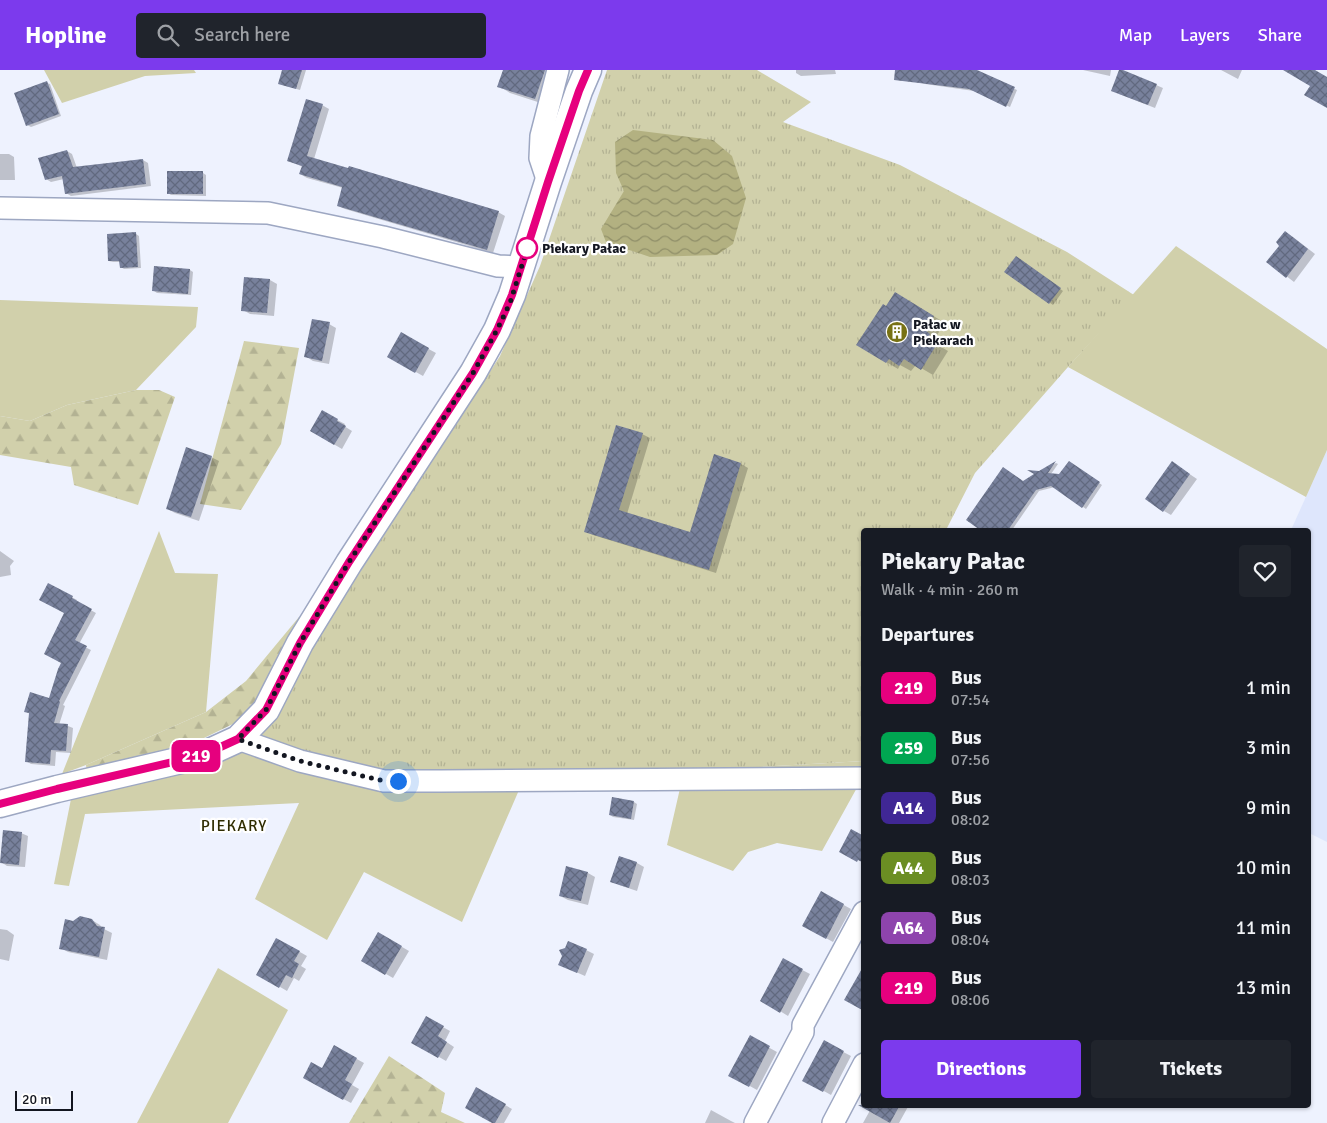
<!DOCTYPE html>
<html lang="en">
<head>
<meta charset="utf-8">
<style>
	body { margin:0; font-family:Signika,sans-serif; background:#20242c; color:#f1f3f6; height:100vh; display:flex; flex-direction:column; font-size:19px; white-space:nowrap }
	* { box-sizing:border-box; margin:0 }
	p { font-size:16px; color:#9ea1a6 }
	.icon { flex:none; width:28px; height:28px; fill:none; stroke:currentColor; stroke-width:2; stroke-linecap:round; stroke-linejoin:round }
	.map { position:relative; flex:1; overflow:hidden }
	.sheet { position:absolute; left:861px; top:458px; width:450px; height:580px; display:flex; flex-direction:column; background:#171b24; border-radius:5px; box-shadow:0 1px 4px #0004 }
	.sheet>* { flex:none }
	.badge { padding:0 10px; border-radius:8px; font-size:18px; line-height:32px }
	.scale { position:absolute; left:15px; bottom:12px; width:58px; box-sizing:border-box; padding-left:5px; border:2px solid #131620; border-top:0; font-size:14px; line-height:18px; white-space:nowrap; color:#131620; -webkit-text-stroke:4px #fff; paint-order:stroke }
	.you { position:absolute; width:25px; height:25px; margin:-12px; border:4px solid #fff; border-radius:50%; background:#1a73e8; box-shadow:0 0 0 8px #1a73e833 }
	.map>.badge { position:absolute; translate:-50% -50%; box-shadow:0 0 0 2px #fff }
	h2 { padding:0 20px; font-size:19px; line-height:45px }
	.round { display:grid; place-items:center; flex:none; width:52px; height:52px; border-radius:5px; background:#20242c }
	.summary { display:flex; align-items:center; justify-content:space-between; height:85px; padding:0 20px }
	h1 { font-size:24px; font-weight:700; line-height:38px }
	.cta { display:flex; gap:10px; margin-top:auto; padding:10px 20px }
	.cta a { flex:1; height:58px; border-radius:5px; background:#7c3aed; color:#fff; font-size:20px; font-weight:700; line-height:58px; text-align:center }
	.cta a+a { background:#20242c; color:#f1f3f6 }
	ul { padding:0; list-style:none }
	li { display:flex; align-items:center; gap:15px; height:60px; padding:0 20px }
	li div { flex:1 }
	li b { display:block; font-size:19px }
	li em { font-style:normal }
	li .badge { min-width:55px; font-weight:700; text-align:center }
	header { display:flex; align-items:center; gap:30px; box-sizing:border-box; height:70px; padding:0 25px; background:#7c3aed; color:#fff }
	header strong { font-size:24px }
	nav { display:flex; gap:28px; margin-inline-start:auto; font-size:18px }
	.search { width:350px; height:45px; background:#20242c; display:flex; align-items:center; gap:12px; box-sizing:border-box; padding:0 18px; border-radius:5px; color:#9ea1a6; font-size:19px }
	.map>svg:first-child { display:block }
</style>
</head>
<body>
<header>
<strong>Hopline</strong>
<div class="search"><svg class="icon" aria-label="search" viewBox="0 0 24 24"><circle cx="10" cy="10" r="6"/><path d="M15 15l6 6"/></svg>Search here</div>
<nav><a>Map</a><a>Layers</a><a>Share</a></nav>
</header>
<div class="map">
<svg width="1327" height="1053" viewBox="0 0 1327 1053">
	<defs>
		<pattern id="forest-firs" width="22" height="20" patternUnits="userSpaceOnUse" patternTransform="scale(1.25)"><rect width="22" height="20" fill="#d1d0ab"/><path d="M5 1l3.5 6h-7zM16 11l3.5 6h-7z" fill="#b3b293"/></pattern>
		<pattern id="park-tufts" width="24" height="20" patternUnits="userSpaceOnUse" patternTransform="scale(1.25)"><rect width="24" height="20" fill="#d1d0ab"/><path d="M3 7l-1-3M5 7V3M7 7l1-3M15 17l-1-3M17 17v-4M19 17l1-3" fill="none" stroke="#b3b293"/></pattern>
		<pattern id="water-waves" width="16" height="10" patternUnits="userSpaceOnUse" patternTransform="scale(1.25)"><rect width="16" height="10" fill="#b3b181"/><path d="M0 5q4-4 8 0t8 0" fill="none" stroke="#908f69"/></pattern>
		<pattern id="building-cross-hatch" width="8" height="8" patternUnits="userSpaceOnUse" patternTransform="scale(1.25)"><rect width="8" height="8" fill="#78819c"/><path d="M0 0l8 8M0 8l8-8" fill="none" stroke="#61697f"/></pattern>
	</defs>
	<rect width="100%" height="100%" fill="#eef2fe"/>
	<path fill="#dee6fc" d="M 1327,380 L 1327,772 L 1309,763 L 1309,460 L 1291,460 Z"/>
	<path fill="#d1d0ab" d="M 44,0 L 194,0 L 196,3 L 145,6 L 62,33 Z
		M 1176,176 L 1327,279 L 1327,380 L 1306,427 L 1068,297 Z
		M 0,230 L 198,237 L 196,257 L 136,320 L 67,335 L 30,351 L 0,346 Z
		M 159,461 L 175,503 L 218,504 L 206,642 L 86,695 L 62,704 Z
		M 241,681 L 381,721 L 519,720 L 462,852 L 364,802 L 327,870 L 255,829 L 299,733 L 85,744 L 69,816 L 54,814 L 71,729 L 213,692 Z
		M 864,691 L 864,705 L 822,781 L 777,773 L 748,782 L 733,801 L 667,775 L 684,701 Z
		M 218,898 L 288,940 L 228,1053 L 137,1053 Z"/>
	<path fill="url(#forest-firs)" d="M 244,271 L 299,278 L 281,374 L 241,440 L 200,434 Z
		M 136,320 L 159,320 L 175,327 L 138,435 L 74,415 L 71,397 L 0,385 L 0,346 L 30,351 L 67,335 Z
		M 299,547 L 303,552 L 263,624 L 235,653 L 204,668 L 87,703 L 86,695 L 206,642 L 246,611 Z
		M 389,986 L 445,1023 L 441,1042 L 465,1053 L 349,1053 Z"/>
	<path fill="url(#park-tufts)" d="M 607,0 L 757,0 L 811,32 L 783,52 L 900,95 L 1067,182 L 1134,225 L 1068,297 L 975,403 L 946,460 L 864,460 L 864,691 L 672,702 L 386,704 L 253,667 L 500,286 L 540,196 Z"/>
	<path fill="url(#water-waves)" d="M 633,60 L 713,70 L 732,86 L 746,128 L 733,174 L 717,185 L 650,187 L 606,172 L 601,159 L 624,121 L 616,103 L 615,72 Z"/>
	<path fill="#0003" d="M 283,0 L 306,0 L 300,20 L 283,15 Z
		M 504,0 L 558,0 L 547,35 L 510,23 L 499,16 Z
		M 796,0 L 835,0 L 836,4 L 801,6 L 796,3 Z
		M 923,0 L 974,0 L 1017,20 L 1010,37 L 974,21 L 925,14 L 922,12 Z
		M 1083,0 L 1111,0 L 1110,6 Z
		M 1221,0 L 1242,0 L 1238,9 Z
		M 47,13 L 50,14 L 61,46 L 31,57 L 27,55 Z
		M 1156,15 L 1163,18 L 1155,38 L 1119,24 Z
		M 322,35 L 329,39 L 314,89 L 498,142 L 505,146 L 493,183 L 345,139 L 338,136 L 343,118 L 307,108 L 300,104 L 303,97 L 289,91 Z
		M 67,81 L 72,84 L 77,98 L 143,90 L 148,93 L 151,116 L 71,126 L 66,123 L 64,109 L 51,112 L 46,109 Z
		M 0,84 L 9,84 L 14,87 L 15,110 L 0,110 Z
		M 203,103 L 206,105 L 206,126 L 171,125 L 168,123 Z
		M 1285,162 L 1293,167 L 1315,184 L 1294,212 L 1268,192 L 1281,175 Z
		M 136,164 L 139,166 L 141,198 L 124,199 L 121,197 L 120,192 L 113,192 L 109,191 Z
		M 1020,189 L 1063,221 L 1053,235 L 1006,202 Z
		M 190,200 L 193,202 L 191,225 L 157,223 L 154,221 Z
		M 270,210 L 277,214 L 274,246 L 250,244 L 243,240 Z
		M 907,230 L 945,253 L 935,268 L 941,271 L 938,275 L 948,281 L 933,305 L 916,295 L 911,301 L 900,295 L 898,299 L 858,275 L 886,238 Z
		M 329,254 L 336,258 L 329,294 L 313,291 L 305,286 Z
		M 401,264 L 436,283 L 423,306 L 389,287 Z
		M 322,342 L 345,354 L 344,356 L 352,361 L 342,379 L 311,361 Z
		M 642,364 L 650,368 L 627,444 L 691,463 L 715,386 L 741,394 L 748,398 L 716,503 L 593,465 L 585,461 Z
		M 211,387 L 219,391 L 199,451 L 175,443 L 168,439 Z
		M 1056,393 L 1058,394 L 1051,404 L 1060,406 L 1072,394 L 1102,415 L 1086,439 L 1055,417 L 1039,421 L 1012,460 L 982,460 L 1024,412 Z
		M 1179,397 L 1197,409 L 1171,445 L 1164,441 Z
		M 0,481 L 14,491 L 10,496 L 11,505 L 0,507 Z
		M 49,515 L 77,530 L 76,532 L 96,543 L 79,574 L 91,580 L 63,635 L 65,636 L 59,655 L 68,656 L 73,658 L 71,683 L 56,682 L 55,696 L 31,694 L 26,691 L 30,644 L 25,641 L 50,630 L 63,593 L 66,543 Z
		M 634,732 L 637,734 L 634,750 L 613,747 L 610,745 Z
		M 21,763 L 28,766 L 25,797 L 7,796 L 1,792 Z
		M 619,787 L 637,793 L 644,797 L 637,821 L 619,815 L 612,811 Z
		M 588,803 L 595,807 L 588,835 L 568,830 L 560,826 Z
		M 822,823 L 851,839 L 833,872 L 804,856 Z
		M 92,850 L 100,855 L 102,858 L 112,863 L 107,890 L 68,882 L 61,878 L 73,852 Z
		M 0,859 L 7,860 L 14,865 L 9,891 L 0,889 Z
		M 378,863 L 409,881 L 393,908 L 362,890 Z
		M 277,869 L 307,886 L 301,896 L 306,899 L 299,911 L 294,908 L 287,921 L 258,904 Z
		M 586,880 L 594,884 L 585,906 L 560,895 Z
		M 783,890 L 810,904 L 788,946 L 762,930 Z
		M 427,948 L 450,961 L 445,971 L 454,977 L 446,991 L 413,972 Z
		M 750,967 L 777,982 L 757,1020 L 730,1005 Z
		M 824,972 L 851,986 L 831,1025 L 804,1010 Z
		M 335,977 L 364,993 L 352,1015 L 359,1019 L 351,1033 L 304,1008 L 323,999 Z
		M 477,1019 L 512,1039 L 504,1053 L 494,1053 Z
		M 873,1035 L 909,1035 L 899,1053 L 863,1053 Z
		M 711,1040 L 731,1051 L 735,1053 L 705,1053 Z"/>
	<path fill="url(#building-cross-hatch)" d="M 282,0 L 302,0 L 296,19 L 278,14 Z
		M 503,0 L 545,0 L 535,29 L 497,17 Z
		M 895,0 L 977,0 L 1015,17 L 1006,37 L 969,19 L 894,10 Z
		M 1119,0 L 1123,0 L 1157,14 L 1148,35 L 1111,21 Z
		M 1283,0 L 1315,0 L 1327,7 L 1327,38 L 1304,25 L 1310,16 Z
		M 47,11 L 59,44 L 26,56 L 14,23 Z
		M 306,29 L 323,34 L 307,86 L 348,98 L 349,96 L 499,141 L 487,180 L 337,136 L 342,117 L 299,104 L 302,96 L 287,91 Z
		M 67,80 L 73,97 L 143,89 L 146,114 L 65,124 L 62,106 L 45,110 L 38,88 Z
		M 167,101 L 203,101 L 203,124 L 167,124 Z
		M 1285,161 L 1308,179 L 1286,208 L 1266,192 L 1279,176 L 1276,172 Z
		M 136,162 L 138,197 L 120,198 L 119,191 L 108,191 L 107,164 Z
		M 1016,186 L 1061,218 L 1049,234 L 1004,202 Z
		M 154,196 L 190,199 L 188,224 L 152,221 Z
		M 244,207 L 270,209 L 267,243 L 241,241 Z
		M 895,222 L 934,246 L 925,260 L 930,264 L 928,268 L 937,274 L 921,300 L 904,289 L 899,296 L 889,289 L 886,293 L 856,275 L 883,234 L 886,236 Z
		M 312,249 L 330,252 L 322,291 L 304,287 Z
		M 401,262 L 429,278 L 415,303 L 387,287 Z
		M 322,340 L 338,349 L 337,351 L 346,356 L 334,375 L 310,361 Z
		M 616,355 L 643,363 L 619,440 L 690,462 L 714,384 L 741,393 L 709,500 L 584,462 Z
		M 186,377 L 212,386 L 191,447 L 166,439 Z
		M 1056,391 L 1048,403 L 1059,404 L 1069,391 L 1100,412 L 1082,438 L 1051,416 L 1036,420 L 1008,460 L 980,460 L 966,450 L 1003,397 L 1023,411 L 1034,404 L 1027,400 L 1039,401 Z
		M 1172,391 L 1190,404 L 1163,442 L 1145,429 Z
		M 48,513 L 73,526 L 72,528 L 92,539 L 75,570 L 87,576 L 59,631 L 60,632 L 54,653 L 68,654 L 66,681 L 51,680 L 50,694 L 25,692 L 29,643 L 24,642 L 30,622 L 49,628 L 58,599 L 61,593 L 44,584 L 64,543 L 39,530 Z
		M 612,727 L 634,731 L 631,749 L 609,745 Z
		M 851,759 L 864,766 L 864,793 L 858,790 L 857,792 L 839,782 Z
		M 3,760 L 22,762 L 19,795 L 0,793 Z
		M 619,786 L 637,792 L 629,818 L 610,812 Z
		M 566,796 L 588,802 L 581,831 L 559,826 Z
		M 821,821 L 844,834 L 826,869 L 802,856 Z
		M 80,846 L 92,849 L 97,856 L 105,857 L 99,887 L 59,879 L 65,849 L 73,851 Z
		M 378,862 L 402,876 L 385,905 L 361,891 Z
		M 276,868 L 300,881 L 294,891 L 299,894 L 292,908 L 286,905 L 279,918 L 256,905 Z
		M 568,871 L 587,879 L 577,903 L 558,895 L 562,886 L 559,880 L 565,878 Z
		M 783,888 L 803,899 L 780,943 L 760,931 Z
		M 864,895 L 864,941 L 844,930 Z
		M 426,946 L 444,956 L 438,966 L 447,972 L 438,988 L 411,973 Z
		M 750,965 L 770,976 L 749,1017 L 728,1006 Z
		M 824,970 L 844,981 L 823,1022 L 802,1011 Z
		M 334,975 L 357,988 L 345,1010 L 352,1014 L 343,1030 L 303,1008 L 311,992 L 322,998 Z
		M 476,1017 L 506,1034 L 495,1053 L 492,1053 L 465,1038 Z
		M 858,1035 L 900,1035 L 890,1053 Z"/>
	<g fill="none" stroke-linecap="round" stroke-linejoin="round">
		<g stroke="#9da7c2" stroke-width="24">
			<path id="minor" d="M 548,112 L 540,88 L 541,66 L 558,0
				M 0,138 L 268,143 L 383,167 L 498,196 L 521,197
				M 238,669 L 300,691 L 384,711 L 441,711 L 864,708
				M 755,1053 L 803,962 L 803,955 L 864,842
				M 833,1053 L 864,994"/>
		</g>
		<g stroke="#9da7c2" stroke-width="29">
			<path id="tertiary" d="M 0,734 L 57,719 L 203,685 L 238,669 L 266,640 L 300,573 L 349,493 L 473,303 L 497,260 L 512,225 L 548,112 L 579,21 L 588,0"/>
		</g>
		<use href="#minor" stroke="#fff" stroke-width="21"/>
		<use href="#tertiary" stroke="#fff" stroke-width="26"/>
	</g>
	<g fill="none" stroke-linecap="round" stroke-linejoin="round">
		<g stroke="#fff" stroke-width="11">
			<path id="line" d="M 0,734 L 57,719 L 203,685 L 238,669 L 266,640 L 300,573 L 349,492 L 473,303 L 497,260 L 512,225 L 548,112 L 579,21 L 588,0"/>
		</g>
		<use href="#line" stroke="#e6007e" stroke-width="8"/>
		<path stroke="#131620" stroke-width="5" stroke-dasharray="0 9" d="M 398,711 L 384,711 L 300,691 L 238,669 L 266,640 L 300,573 L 349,492 L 473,303 L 497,260 L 510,233 L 528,176 L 527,178"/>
	</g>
	<defs>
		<g id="building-disc" transform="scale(1.125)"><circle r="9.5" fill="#787215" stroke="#fff"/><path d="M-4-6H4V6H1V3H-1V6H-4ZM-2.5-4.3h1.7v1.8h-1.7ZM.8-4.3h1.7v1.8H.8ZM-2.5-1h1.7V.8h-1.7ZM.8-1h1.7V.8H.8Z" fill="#fff"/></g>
	</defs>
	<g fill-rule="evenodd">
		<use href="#building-disc" x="897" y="262"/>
	</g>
	<circle fill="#fff" stroke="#e6007e" stroke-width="2.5" cx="527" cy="178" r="10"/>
	<g text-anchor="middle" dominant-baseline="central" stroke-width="4.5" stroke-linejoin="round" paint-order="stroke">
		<g font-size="14" font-weight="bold" fill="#131620" stroke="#fff" text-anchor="start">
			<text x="542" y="178">Piekary Pałac</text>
		</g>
		<g font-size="14" font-weight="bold" fill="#131620" stroke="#fff" text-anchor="start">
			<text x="913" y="254">Pałac w<tspan x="913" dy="16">Piekarach</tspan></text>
		</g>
		<g font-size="16" letter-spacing="1" fill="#2f2c01" stroke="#fff">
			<text x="234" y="756">PIEKARY</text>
		</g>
	</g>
</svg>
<div class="scale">20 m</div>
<div class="you" style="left:398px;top:711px"></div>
<b class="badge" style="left:196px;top:686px;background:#e6007e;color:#fff">219</b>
<section class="sheet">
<div class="summary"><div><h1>Piekary Pałac</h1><p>Walk · 4 min · 260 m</p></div><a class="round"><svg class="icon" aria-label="heart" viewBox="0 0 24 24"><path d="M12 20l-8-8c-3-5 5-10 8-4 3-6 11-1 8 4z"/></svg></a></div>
<h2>Departures</h2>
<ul>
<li><span class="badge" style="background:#e6007e;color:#fff">219</span><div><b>Bus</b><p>07:54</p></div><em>1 min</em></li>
<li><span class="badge" style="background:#00a651;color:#fff">259</span><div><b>Bus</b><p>07:56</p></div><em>3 min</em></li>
<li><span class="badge" style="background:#402795;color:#fff">A14</span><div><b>Bus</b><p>08:02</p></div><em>9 min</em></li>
<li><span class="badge" style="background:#6b8e23;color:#fff">A44</span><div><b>Bus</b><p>08:03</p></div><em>10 min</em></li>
<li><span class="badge" style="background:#8e44ad;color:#fff">A64</span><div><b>Bus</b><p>08:04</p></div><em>11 min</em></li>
<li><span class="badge" style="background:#e6007e;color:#fff">219</span><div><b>Bus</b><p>08:06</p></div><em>13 min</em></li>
</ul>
<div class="cta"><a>Directions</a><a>Tickets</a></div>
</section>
</div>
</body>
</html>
